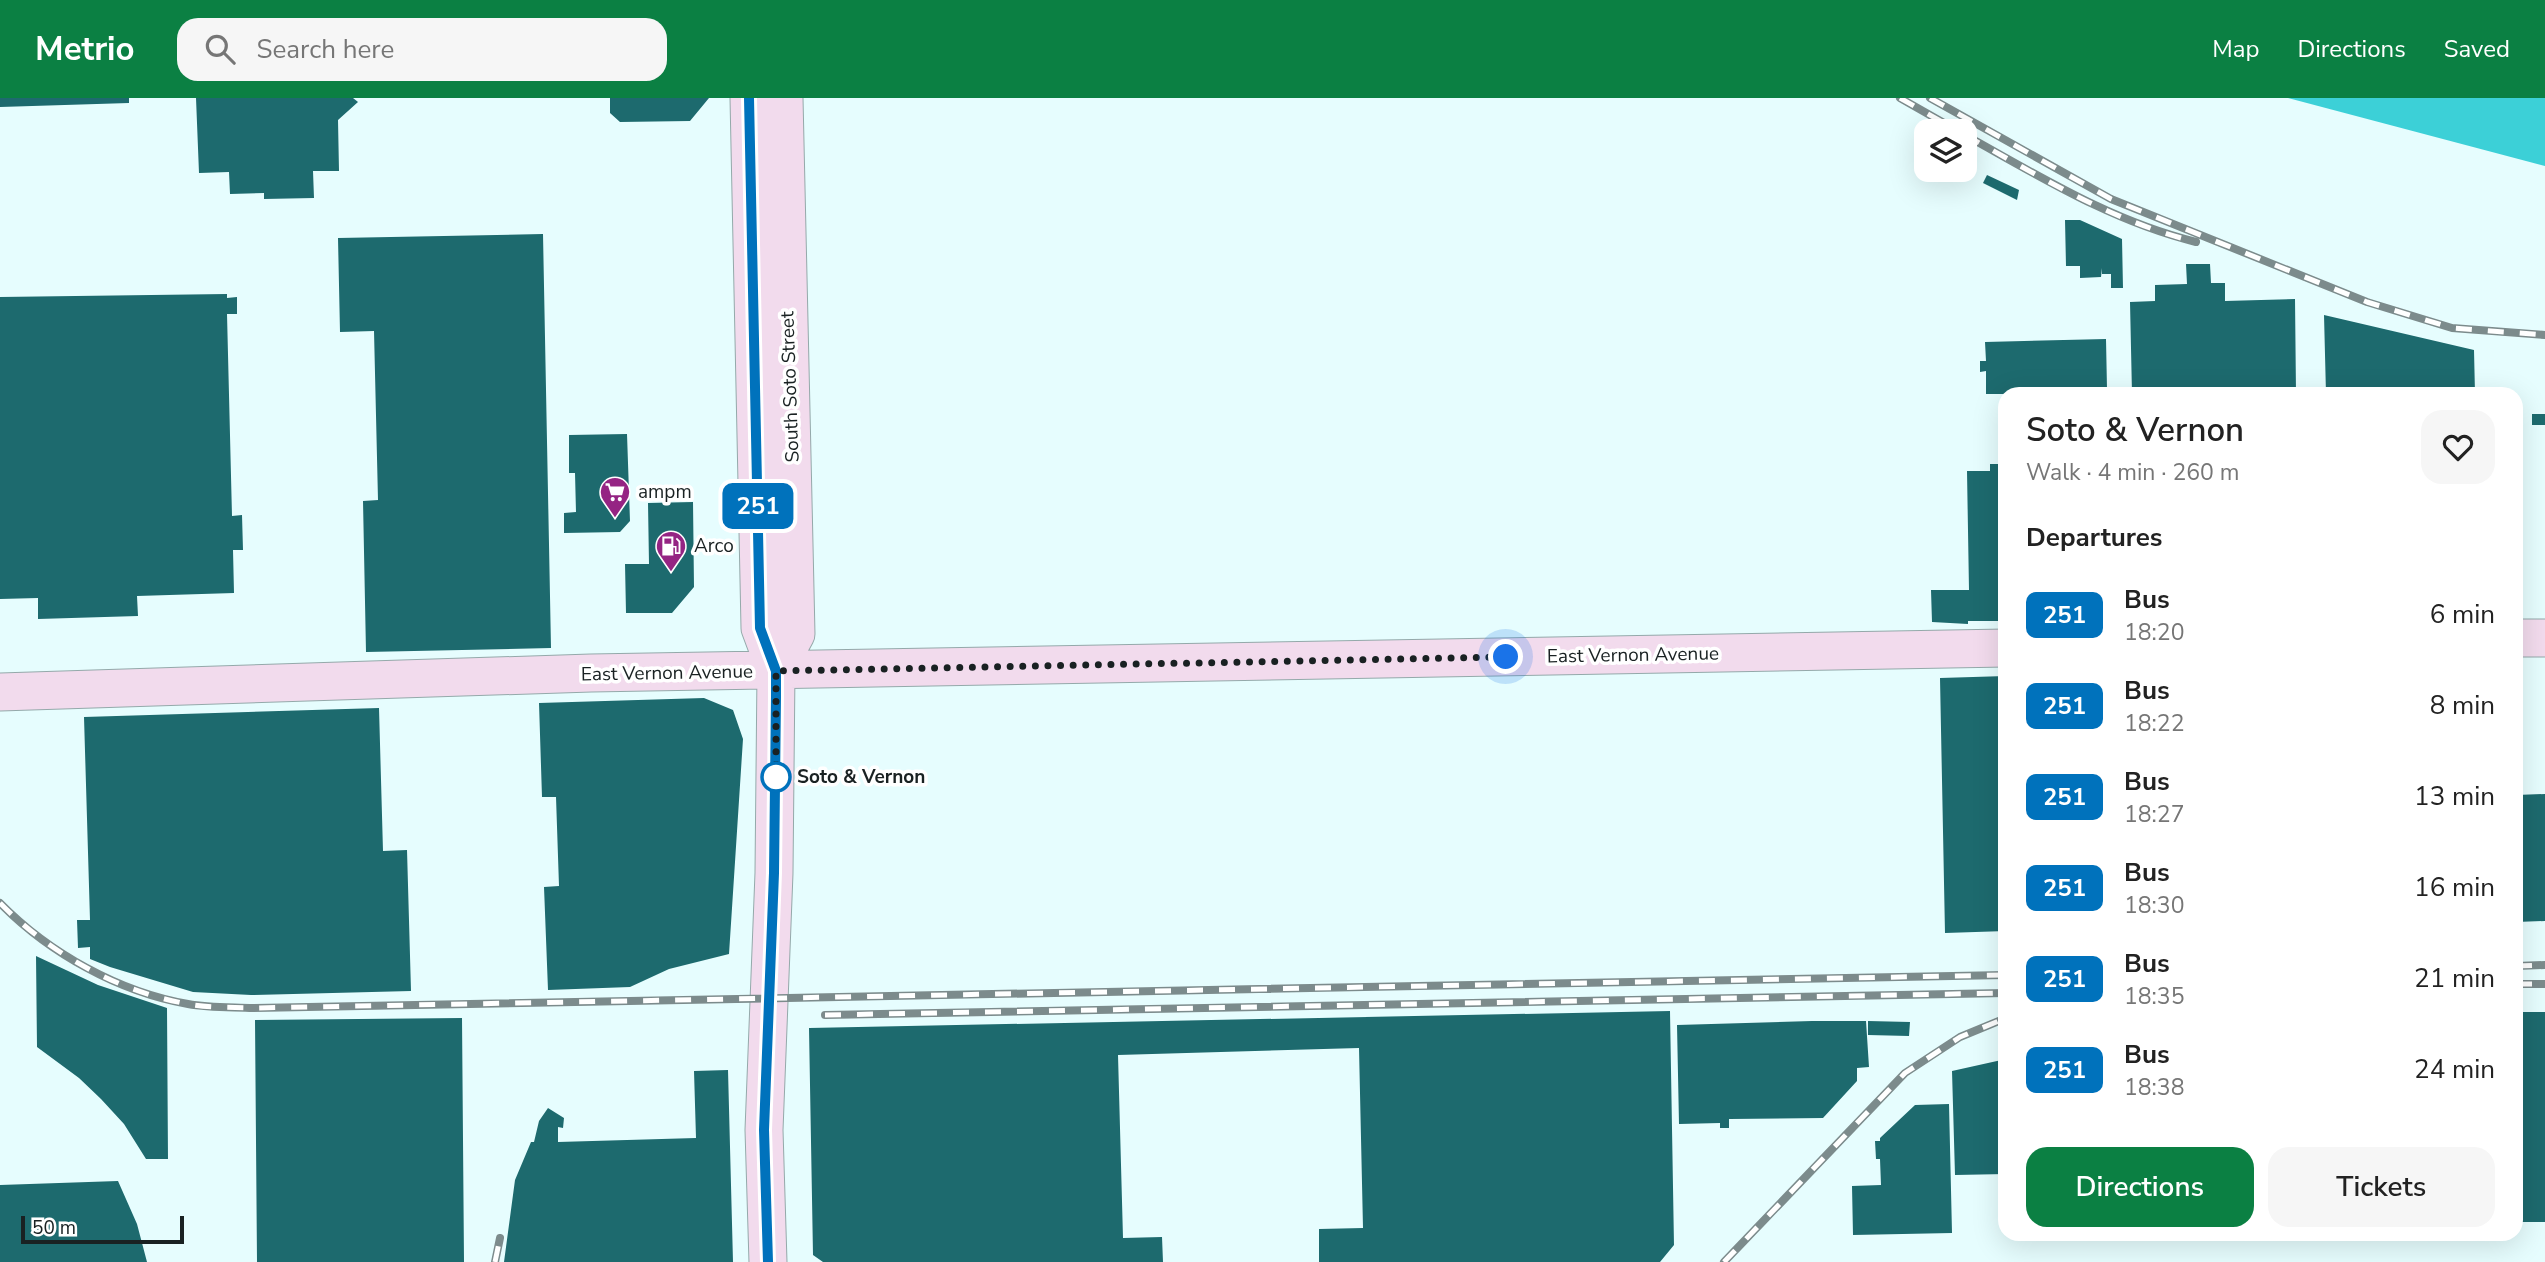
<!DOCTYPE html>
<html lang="en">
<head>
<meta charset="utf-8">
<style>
	body { margin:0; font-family:"Nunito Sans",sans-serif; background:#f6f6f6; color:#222; height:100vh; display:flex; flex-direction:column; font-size:26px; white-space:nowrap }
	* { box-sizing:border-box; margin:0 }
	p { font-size:23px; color:#767676 }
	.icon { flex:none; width:38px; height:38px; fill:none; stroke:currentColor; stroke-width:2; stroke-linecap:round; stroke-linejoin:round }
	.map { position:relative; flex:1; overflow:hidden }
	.drawer { position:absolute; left:1998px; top:289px; width:525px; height:854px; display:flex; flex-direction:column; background:#fff; border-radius:21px; box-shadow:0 7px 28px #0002 }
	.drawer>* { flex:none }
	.badge { padding:0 14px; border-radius:10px; font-size:24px; line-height:46px }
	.controls { position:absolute; left:1914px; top:21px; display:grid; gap:14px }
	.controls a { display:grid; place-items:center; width:63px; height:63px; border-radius:14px; background:#fff; box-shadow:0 7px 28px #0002; font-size:35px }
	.scale { position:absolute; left:21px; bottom:18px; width:163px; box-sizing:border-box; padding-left:7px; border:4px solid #192122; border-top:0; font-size:19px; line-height:24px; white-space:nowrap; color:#192122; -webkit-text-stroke:5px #fff; paint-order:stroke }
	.you { position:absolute; width:35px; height:35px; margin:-18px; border:5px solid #fff; border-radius:50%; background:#1a73e8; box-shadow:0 0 0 10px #1a73e833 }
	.map>.badge { position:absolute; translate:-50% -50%; box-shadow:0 0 0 4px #fff }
	h2 { padding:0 28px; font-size:26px; line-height:63px }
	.round { display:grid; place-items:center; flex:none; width:74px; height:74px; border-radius:21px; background:#f6f6f6 }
	.overview { display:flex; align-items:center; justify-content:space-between; height:119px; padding:0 28px }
	h1 { font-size:33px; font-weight:600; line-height:52px }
	.button { display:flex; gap:14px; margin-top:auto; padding:14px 28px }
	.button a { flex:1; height:80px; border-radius:21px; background:#0b8043; color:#fff; font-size:28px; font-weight:600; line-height:80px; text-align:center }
	.button a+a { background:#f6f6f6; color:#222 }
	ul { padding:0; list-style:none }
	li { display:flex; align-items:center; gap:21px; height:91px; padding:0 28px }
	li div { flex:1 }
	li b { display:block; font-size:26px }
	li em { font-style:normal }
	li .badge { min-width:77px; font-weight:700; text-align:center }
	header { display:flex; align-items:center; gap:42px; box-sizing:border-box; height:98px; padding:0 35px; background:#0b8043; color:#fff }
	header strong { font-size:33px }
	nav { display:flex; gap:38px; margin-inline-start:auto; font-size:24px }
	.search { width:490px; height:63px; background:#f6f6f6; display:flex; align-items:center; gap:18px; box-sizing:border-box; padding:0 24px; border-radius:21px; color:#767676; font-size:26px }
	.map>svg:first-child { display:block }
</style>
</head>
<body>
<header>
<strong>Metrio</strong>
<div class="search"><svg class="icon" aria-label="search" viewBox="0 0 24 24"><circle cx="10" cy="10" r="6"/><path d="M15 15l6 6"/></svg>Search here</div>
<nav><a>Map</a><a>Directions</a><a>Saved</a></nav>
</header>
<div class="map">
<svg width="2545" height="1164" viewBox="0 0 2545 1164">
	<rect width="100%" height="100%" fill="#e6fdfe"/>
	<path fill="#3cd0d7" d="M 2288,0 L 2545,0 L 2545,68 Z"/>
	<path fill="#1d6a6e" d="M 0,0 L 129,0 L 129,5 L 0,9 Z
		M 196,0 L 353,0 L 358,4 L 338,22 L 339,73 L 313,73 L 314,100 L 264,101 L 264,95 L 230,96 L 229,74 L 199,75 Z
		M 610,0 L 709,0 L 690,23 L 620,24 L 610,15 Z
		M 1987,77 L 2019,92 L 2017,102 L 1983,85 Z
		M 2065,122 L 2080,122 L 2122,141 L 2123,190 L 2111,190 L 2111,176 L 2102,176 L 2102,170 L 2101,179 L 2080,180 L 2080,168 L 2066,168 Z
		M 543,136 L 551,550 L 366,554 L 363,403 L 378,402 L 374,233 L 340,234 L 338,140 Z
		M 2186,166 L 2210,166 L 2211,185 L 2225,185 L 2225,203 L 2295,201 L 2296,296 L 2132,296 L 2130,204 L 2155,203 L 2155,187 L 2187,186 Z
		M 227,196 L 227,200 L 237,199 L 237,216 L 227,216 L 232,418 L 242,417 L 243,452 L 233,452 L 234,495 L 137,498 L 138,518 L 38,521 L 38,500 L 0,501 L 0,199 Z
		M 2324,217 L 2474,252 L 2475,296 L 2326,296 Z
		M 2106,241 L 2107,291 L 2126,292 L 2126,296 L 1986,296 L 1986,273 L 1980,274 L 1980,263 L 1986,263 L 1985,244 Z
		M 2532,316 L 2545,316 L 2545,327 L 2532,327 Z
		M 627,336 L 630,423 L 620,434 L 564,435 L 564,415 L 576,414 L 575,375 L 569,375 L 569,337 Z
		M 1990,366 L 2006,366 L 2006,523 L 1968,523 L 1968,526 L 1932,524 L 1931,492 L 1969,492 L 1967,373 L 1990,373 Z
		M 693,404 L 694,489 L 672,515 L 626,515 L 625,466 L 649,466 L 648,405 Z
		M 2006,578 L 2006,833 L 1945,835 L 1940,580 Z
		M 704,600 L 733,612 L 743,641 L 729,856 L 669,871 L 630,889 L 548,892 L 544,789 L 559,788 L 556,699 L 542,699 L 539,605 Z
		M 379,610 L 383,753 L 407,752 L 411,893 L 251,897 L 193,894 L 110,869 L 90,861 L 90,849 L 78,850 L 77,822 L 90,822 L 84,619 Z
		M 2545,696 L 2545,823 L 2516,824 L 2516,697 Z
		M 36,858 L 98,887 L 167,910 L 168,1061 L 146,1061 L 124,1026 L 101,1001 L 79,980 L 37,949 Z
		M 1670,913 L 1674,1147 L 1660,1164 L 1319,1164 L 1319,1131 L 1363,1130 L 1359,950 L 1118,957 L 1123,1140 L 1162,1139 L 1163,1164 L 823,1164 L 813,1157 L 809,930 Z
		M 2521,914 L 2545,914 L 2545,1124 L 2516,1124 L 2516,924 L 2521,924 Z
		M 462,920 L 464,1164 L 257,1164 L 255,922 Z
		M 1812,923 L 1866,923 L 1869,969 L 1857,970 L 1857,983 L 1823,1020 L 1729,1021 L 1729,1030 L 1720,1030 L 1720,1025 L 1679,1026 L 1677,927 Z
		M 1868,923 L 1910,924 L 1909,938 L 1868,937 Z
		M 2006,961 L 2006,1076 L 1955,1077 L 1952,973 Z
		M 728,972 L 733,1164 L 504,1164 L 515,1082 L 531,1044 L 534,1044 L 539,1023 L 548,1010 L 564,1020 L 563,1030 L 558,1029 L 558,1044 L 696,1040 L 694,973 Z
		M 1949,1006 L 1952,1135 L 1853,1137 L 1852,1088 L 1881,1087 L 1880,1061 L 1876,1061 L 1875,1043 L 1880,1043 L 1880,1040 L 1915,1007 Z
		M 118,1083 L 137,1126 L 147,1164 L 0,1164 L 0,1087 Z"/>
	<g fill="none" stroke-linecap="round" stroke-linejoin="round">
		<g stroke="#94a9aa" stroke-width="39">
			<path id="secondary" d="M 749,0 L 760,530 L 776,573 L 774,775 L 764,1032 L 768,1164
				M 2516,540 L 2545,540
				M 776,573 L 796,536 L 784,0
				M 0,594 L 591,575 L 2006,550"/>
		</g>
		<use href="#secondary" stroke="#f2dbed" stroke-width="37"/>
		<g stroke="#7c8b8c" stroke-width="8">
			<path id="rail" d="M 1900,0 L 1958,33
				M 1930,0 L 2111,101 L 2367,204 L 2452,230 L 2545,237
				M 1965,37 C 2041,79 2111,123 2196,144
				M 0,805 C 49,855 119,894 188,906 C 209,910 232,909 253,910 L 2006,877
				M 2516,868 L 2545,867
				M 2516,886 L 2545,886
				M 825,917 L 2006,895
				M 495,1164 L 500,1140
				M 1724,1164 L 1905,975 L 1960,939 L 2006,920"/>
		</g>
		<use href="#rail" stroke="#fff" stroke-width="5" stroke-dasharray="16" stroke-linecap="butt"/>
	</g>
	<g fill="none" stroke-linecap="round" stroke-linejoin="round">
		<g stroke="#fff" stroke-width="16">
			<path id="line" d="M 749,0 L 760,530 L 776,573 L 776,599 L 774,775 L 764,1032 L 768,1164"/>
		</g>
		<use href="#line" stroke="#0072bc" stroke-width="10"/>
		<path stroke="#192122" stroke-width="7" stroke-dasharray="0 12.6" d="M 776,679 L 776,573 L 1506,559"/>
	</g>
	<defs>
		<g id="supermarket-pin" transform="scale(1.575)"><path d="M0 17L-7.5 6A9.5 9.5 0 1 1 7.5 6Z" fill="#952483" stroke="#fff"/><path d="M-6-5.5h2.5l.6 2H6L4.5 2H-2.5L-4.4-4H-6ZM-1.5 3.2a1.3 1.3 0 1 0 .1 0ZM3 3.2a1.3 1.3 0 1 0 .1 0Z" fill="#fff"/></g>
		<g id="fuel-pin" transform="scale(1.575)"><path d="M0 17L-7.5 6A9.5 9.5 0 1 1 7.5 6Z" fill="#952483" stroke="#fff"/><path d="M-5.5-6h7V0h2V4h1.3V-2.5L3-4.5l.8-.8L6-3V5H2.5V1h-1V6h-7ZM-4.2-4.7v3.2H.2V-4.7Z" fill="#fff"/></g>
	</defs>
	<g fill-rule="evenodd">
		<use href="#supermarket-pin" x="615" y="394"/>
		<use href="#fuel-pin" x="671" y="448"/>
	</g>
	<circle fill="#fff" stroke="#0072bc" stroke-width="3.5" cx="776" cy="679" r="14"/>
	<g text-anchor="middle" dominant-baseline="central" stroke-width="7" stroke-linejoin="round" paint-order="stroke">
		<g font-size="19" fill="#192122" stroke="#fff">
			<text transform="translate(790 289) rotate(-92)">South Soto Street</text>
			<text transform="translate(1633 557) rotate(-1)">East Vernon Avenue</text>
			<text transform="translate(667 575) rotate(-1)">East Vernon Avenue</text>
		</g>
		<g font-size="19" fill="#192122" stroke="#fff" text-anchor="start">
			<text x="638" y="394">ampm</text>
			<text x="694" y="448">Arco</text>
		</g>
		<g font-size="19" font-weight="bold" fill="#192122" stroke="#fff" text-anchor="start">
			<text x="797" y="679">Soto &amp; Vernon</text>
		</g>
	</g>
</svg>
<div class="controls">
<a><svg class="icon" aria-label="layers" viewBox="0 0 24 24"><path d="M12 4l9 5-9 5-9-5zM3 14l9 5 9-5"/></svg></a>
</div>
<div class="scale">50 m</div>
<div class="you" style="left:1506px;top:559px"></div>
<b class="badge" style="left:758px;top:408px;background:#0072bc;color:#fff">251</b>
<section class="drawer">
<div class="overview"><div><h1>Soto &amp; Vernon</h1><p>Walk · 4 min · 260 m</p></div><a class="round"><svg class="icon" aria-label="heart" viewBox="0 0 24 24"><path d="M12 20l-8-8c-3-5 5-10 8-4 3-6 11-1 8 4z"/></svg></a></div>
<h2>Departures</h2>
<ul>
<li><span class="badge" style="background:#0072bc;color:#fff">251</span><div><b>Bus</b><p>18:20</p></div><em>6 min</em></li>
<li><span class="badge" style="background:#0072bc;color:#fff">251</span><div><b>Bus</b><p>18:22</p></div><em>8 min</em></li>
<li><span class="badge" style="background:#0072bc;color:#fff">251</span><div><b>Bus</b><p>18:27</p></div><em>13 min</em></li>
<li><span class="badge" style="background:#0072bc;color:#fff">251</span><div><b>Bus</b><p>18:30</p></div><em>16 min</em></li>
<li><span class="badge" style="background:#0072bc;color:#fff">251</span><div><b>Bus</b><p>18:35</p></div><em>21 min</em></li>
<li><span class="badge" style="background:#0072bc;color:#fff">251</span><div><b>Bus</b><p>18:38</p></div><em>24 min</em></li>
</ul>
<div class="button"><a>Directions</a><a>Tickets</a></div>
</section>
</div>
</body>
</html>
